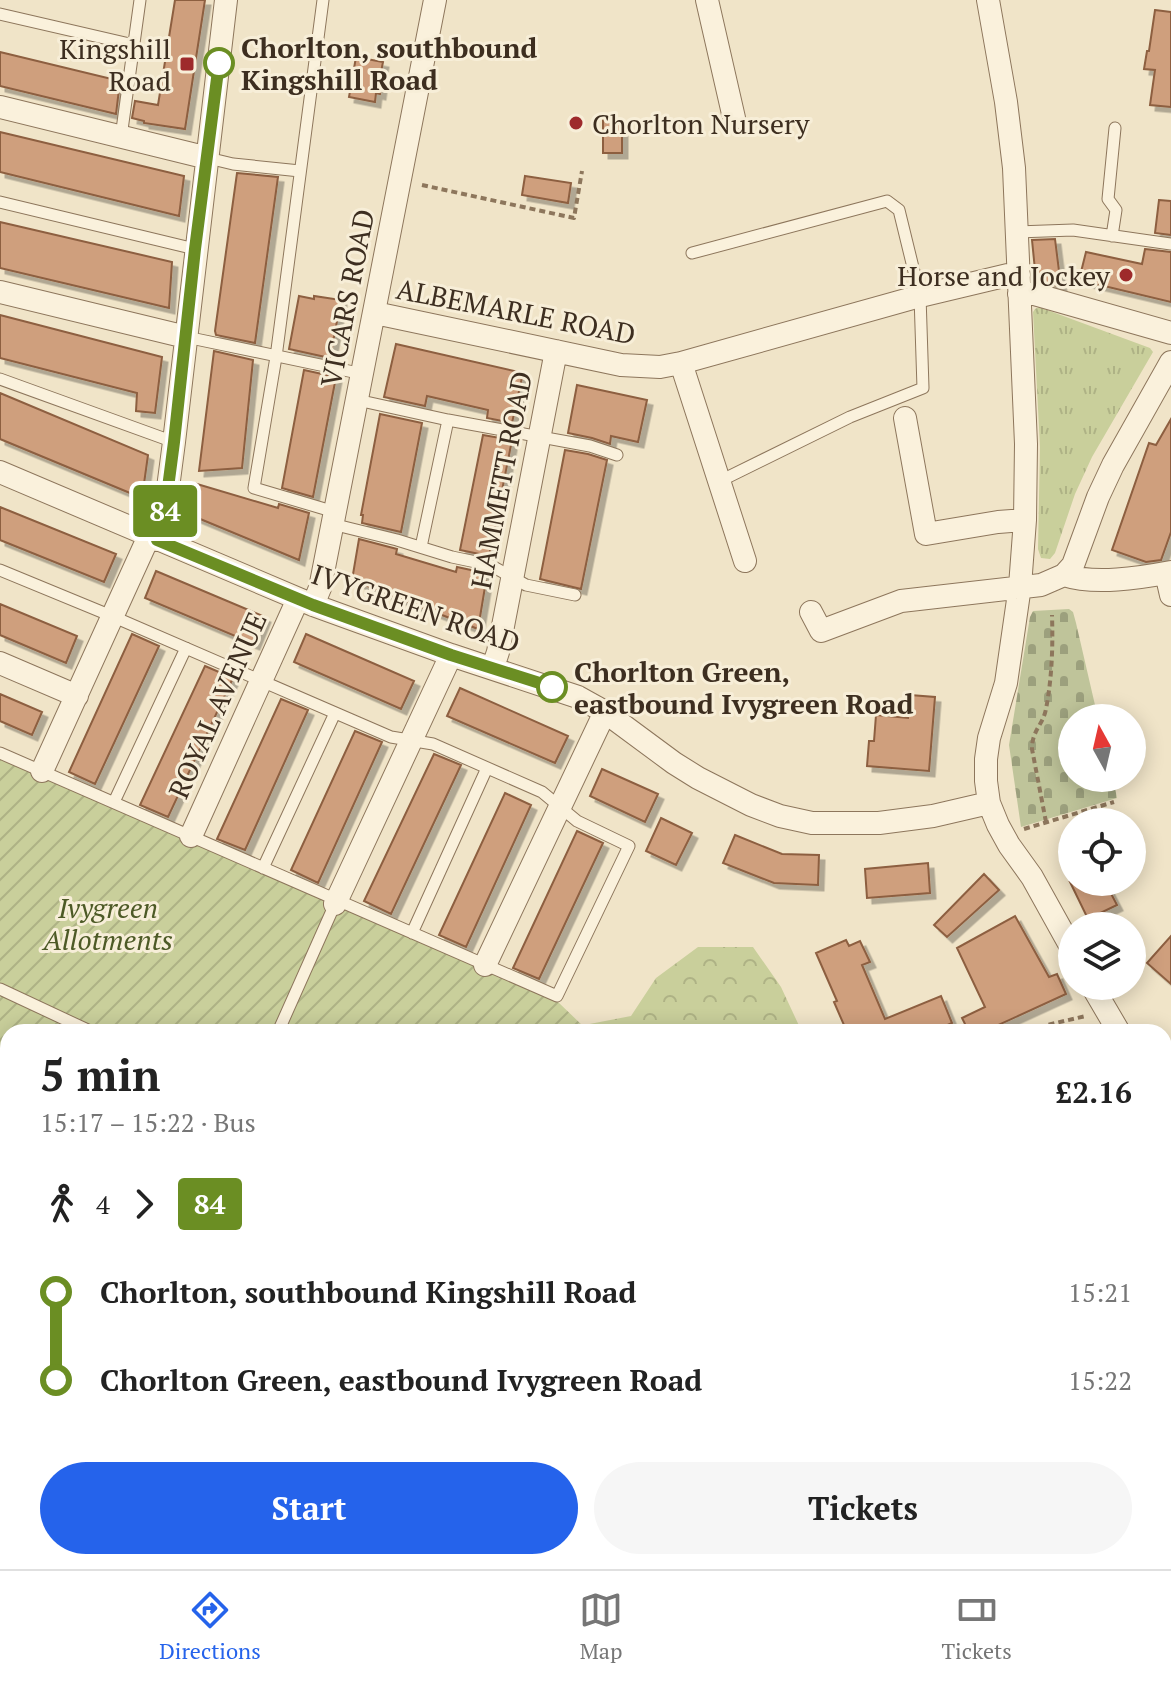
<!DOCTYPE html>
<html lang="en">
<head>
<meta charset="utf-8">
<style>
	body { margin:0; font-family:"PT Serif",serif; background:#f6f6f6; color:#222; height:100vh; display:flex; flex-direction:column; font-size:30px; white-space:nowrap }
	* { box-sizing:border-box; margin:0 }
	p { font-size:26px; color:#767676 }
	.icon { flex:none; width:44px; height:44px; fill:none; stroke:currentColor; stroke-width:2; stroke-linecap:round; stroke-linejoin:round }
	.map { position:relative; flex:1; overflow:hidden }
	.details { position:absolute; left:0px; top:1024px; width:1172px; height:546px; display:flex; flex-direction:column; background:#fff; border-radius:24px 24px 0 0; box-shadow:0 4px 20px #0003 }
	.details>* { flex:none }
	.badge { padding:0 16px; border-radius:6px; font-size:28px; line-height:52px }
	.needle { width:52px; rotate:352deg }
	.fabs { position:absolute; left:1058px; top:704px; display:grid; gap:16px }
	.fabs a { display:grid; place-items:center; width:88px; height:88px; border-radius:50%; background:#fff; box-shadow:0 4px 20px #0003; font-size:40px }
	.map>.badge { position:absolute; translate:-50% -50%; box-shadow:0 0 0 4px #fff }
	.legs { display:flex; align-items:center; gap:12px; height:88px; padding:0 40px; font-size:26px }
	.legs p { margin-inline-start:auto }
	.headline { display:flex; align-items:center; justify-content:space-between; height:136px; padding:0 40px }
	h1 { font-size:44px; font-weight:800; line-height:60px }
	.action { display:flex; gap:16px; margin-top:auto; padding:16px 40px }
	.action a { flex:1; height:92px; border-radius:48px; background:#2563eb; color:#fff; font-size:32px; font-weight:800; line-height:92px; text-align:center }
	.action a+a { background:#f6f6f6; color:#222 }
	ul { padding:0 40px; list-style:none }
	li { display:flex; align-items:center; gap:28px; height:88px; font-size:30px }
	li i { display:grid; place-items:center; width:12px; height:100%; margin:0 10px; background:currentColor }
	li i::after { content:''; width:20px; height:20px; margin:-10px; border:6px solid; border-radius:50%; background:#fff }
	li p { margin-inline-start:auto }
	li:first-child i { background:linear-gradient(#0000 50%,currentColor 0) }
	li:last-child i { background:linear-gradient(currentColor 50%,#0000 0) }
	.menu { display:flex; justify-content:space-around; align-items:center; height:112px; border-top:2px solid #e0e0e0; background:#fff; font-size:22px; color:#767676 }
	.menu a { display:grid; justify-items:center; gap:4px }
	.menu .on { color:#2563eb }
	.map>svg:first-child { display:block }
</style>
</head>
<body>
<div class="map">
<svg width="1171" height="1569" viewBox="0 0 1171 1569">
	<defs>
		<pattern id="grass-tufts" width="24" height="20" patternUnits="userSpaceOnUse" patternTransform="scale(2)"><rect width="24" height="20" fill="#c9cf9b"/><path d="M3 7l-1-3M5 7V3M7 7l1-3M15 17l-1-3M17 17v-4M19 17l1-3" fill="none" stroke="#aeb285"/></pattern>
		<pattern id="forest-crowns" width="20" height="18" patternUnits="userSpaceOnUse" patternTransform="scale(2)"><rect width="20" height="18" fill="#c9cf9b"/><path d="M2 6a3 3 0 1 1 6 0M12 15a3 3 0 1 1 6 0" fill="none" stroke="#aeb285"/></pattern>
		<pattern id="cemetery-stones" width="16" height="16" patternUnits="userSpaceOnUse" patternTransform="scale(2)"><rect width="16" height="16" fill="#bfc49a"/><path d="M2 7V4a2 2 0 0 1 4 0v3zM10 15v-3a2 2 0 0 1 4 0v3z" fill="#9ca07d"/></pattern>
		<pattern id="garden-furrows" width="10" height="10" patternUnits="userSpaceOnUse" patternTransform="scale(2)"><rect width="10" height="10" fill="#c9cf9b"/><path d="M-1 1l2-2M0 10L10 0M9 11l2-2" fill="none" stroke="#aeb285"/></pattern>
		<filter id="shadow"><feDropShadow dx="5.5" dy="5.5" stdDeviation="0" flood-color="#0004"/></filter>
	</defs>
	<rect width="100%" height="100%" fill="#f0e4c8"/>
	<path fill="url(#grass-tufts)" d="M 1039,307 L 1150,348 L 1153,352 L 1092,457 L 1075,494 L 1055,553 L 1050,559 L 1041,558 L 1038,549 L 1040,447 L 1033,312 L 1035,309 Z"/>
	<path fill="url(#forest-crowns)" d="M 698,947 L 753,947 L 781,987 L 802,1032 L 548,1032 L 631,1016 L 656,978 Z
		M 8,1124 L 8,1190 L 0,1191 L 0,1125 Z
		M 8,1214 L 8,1562 L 772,1562 L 764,1568 L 647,1566 L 635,1569 L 0,1569 L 0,1215 Z"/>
	<path fill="url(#cemetery-stones)" d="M 1069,609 L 1073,612 L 1076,623 L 1098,718 L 1072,718 L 1072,778 L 1113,778 L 1117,798 L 1021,827 L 1009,745 L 1030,617 L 1033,611 Z"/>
	<path fill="url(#garden-furrows)" d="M 0,759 L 558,1002 L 583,1026 L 548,1032 L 8,1032 L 8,1124 L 0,1125 Z"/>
	<path fill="#c9cf9b" d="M 993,1562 L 1045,1562 L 1086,1569 L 992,1569 Z"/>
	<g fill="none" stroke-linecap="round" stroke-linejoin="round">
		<path stroke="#6f938a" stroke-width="7" d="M 1164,1163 L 1171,1156
			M 804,1569 L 815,1562"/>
	</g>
	<path fill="#cf9f7d" stroke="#8d5f41" stroke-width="2" filter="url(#shadow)" d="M 175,0 L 205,0 L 185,129 L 144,123 L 144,121 L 132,118 L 135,101 L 158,105 Z
		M 1155,10 L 1171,12 L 1171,107 L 1150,105 L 1155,70 L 1144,69 L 1147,51 L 1149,51 Z
		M 0,52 L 120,81 L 116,114 L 0,86 Z
		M 356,57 L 383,62 L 381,72 L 383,72 L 380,94 L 376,93 L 375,102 L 349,97 Z
		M 603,120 L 622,120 L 622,153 L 603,153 Z
		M 0,132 L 184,176 L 179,216 L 0,172 Z
		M 237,173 L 278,177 L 255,343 L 216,335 L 215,331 Z
		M 525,176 L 571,183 L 568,203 L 522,195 Z
		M 1159,200 L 1171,201 L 1171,235 L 1155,233 Z
		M 0,222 L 172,262 L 169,308 L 0,268 Z
		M 1055,239 L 1061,287 L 1036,280 L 1032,240 Z
		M 1145,249 L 1171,252 L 1171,302 L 1079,280 L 1086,252 L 1142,264 Z
		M 299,296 L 314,299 L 314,296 L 341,300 L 330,358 L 289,349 Z
		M 0,315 L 162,357 L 155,413 L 136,411 L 137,393 L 0,358 Z
		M 396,344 L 523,373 L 512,423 L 487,418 L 488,410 L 427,396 L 425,406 L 384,397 Z
		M 214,351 L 253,360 L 242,468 L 199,471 Z
		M 304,370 L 336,377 L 313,497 L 282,488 Z
		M 577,385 L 647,400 L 638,442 L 611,436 L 610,444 L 592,438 L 568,433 Z
		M 0,393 L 148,455 L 142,498 L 0,439 Z
		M 380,414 L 422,423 L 401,532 L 362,523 L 363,515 L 361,515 Z
		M 1171,419 L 1171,532 L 1161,560 L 1146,562 L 1112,550 L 1149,443 L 1156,445 Z
		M 483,435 L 512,440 L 489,556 L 460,550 Z
		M 565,450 L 588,454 L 607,460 L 581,589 L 540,579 Z
		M 197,484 L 278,508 L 279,504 L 309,513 L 299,560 L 193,516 Z
		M 0,507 L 116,554 L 104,582 L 0,540 Z
		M 359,539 L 397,549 L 396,554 L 456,572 L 457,567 L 485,573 L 484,581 L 486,581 L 478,629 L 352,580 Z
		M 156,571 L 265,617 L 254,644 L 145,598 Z
		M 0,604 L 77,636 L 66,663 L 0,635 Z
		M 132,634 L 159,646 L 95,784 L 69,772 Z
		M 306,634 L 414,681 L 401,709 L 294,662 Z
		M 205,666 L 233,678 L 168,817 L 140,805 Z
		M 460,688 L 568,736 L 555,763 L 447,716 Z
		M 0,694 L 42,712 L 32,735 L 0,721 Z
		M 910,695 L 935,697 L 929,771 L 867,766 L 869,741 L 874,741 L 876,715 L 908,718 Z
		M 281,699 L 308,710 L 245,850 L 217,839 Z
		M 355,731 L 382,742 L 318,883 L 291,870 Z
		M 434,754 L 461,765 L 391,914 L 364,901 Z
		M 602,769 L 658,794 L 645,822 L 590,796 Z
		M 505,793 L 531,805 L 466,947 L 439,935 Z
		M 661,818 L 692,833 L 676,865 L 646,851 Z
		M 577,831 L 603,843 L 539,979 L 513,968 Z
		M 735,835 L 782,854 L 819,855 L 818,885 L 774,883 L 723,863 Z
		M 928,863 L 930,893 L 867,898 L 865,869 Z
		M 984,874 L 999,890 L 947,937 L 934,925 Z
		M 1070,882 L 1105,882 L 1117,905 L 1088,919 Z
		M 1015,916 L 1049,977 L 1057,974 L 1066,994 L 983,1032 L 969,1032 L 962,1018 L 985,1007 L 957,948 Z
		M 1171,936 L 1171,984 L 1147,963 Z
		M 846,940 L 849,946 L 860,941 L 870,962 L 862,965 L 885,1019 L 941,996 L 952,1023 L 932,1032 L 847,1032 L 834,1002 L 837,1001 L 816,953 Z"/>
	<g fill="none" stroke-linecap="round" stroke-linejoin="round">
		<g stroke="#8d765c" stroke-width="13">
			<path id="service" d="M 323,0 L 276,357 L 254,488 L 335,512
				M 0,14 L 134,45
				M 121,137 L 140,0
				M 208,158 L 233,164 L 300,171
				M 0,202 L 195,249
				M 1017,232 L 1073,230 L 1171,244
				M 1112,236 L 1116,210 L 1108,199 L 1115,128
				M 692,253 L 887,201 L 899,210 L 920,296 L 923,388 L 850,417 L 720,481
				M 186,337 L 363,374
				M 0,379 L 174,442
				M 357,400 L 448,420 L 590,446 L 617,455
				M 332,524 L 397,540 L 452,557 L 490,565 L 526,585 L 575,595
				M 421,547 L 448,420
				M 0,570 L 114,617 L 391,737 L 433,744 L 542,792 L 577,821 L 629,846 L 557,996 L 0,753
				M 114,802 L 186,648
				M 263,868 L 335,713
				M 412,933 L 487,768
				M 0,989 L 92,1032
				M 278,1032 L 335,904
				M 1164,1248 L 1171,1240
				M 1164,1364 L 1171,1367
				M 868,1569 L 875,1562"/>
		</g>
		<g stroke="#8d765c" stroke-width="24">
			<path id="minor" d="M 707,0 L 734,118
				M 988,0 L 1006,102 L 1014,168 L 1026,444 L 1025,520 L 1020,586 L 1006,683 L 989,738 L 986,759 L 986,781 L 989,803 L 998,825 L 1009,845 L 1032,877 L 1072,949
				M 0,107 L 208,158
				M 0,292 L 186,337
				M 1019,294 L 1034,294 L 1171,333
				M 375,313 L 621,365 L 660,367 L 681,363 L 920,296 L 1008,275 L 1019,275
				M 681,363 L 745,561
				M 905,418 L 926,534 L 998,522 L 1025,520
				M 0,472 L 313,605 L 451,655 L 578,697 L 605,712 L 674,763 L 698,778 L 751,805 L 780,816 L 812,823 L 879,823 L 933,816 L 989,803
				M 157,540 L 163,526 L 174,442 L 226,0
				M 1166,573 L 1171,595
				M 1064,575 C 1095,585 1139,578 1171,572
				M 313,605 L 320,588 L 435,0
				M 811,612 L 821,631 L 901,601 L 1041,585 L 1064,575 L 1073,565 L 1098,497 L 1113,465 L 1171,362
				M 0,663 L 77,696
				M 493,667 L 498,652 L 556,351
				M 42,771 L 149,536
				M 191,836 L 298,599
				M 335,904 L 451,655
				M 485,965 L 605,712
				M 1092,986 L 1119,1032
				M 1164,1082 L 1171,1087"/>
		</g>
		<path stroke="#8d765c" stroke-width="4" stroke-dasharray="6 4" stroke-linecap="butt" d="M 422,185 L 574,218 L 582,171
			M 1046,822 L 1032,749 C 1032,730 1043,725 1046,709 C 1052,678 1053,646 1052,615
			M 1024,829 L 1114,802
			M 1030,1032 L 1047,1025 L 1086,1016
			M 1164,1132 L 1171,1127
			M 0,1203 L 8,1201
			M 421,1569 L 425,1562
			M 779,1569 L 785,1562"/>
		<use href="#service" stroke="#faf1dc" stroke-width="11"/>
		<use href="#minor" stroke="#faf1dc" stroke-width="22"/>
	</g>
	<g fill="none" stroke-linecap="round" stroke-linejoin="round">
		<g stroke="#fff" stroke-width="18">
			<path id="line-1" d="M 219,63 L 195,249 L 174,442 L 163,526 L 157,540 L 313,605 L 451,655 L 552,687"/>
		</g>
		<use href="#line-1" stroke="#6b8e23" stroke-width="12"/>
	</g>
	<g fill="#fff" stroke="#6b8e23" stroke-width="4">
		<circle cx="219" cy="63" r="14"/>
		<circle cx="552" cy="687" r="14"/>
	</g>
	<g fill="#9e2a2b" stroke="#f7eed8" stroke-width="3">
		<rect x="179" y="56" width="16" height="16" rx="4"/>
		<circle cx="576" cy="123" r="8"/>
		<circle cx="1126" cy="275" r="8"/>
	</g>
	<g text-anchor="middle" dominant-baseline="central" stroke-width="6" stroke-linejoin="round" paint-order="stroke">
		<g font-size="28" font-weight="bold" fill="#3d2e20" stroke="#f7eed8" text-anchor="start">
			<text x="241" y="47">Chorlton, southbound<tspan x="241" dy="32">Kingshill Road</tspan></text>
			<text x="574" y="671">Chorlton Green,<tspan x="574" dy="32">eastbound Ivygreen Road</tspan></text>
		</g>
		<g font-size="28" fill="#3d2e20" stroke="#f7eed8" text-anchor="end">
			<text x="171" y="48">Kingshill<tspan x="171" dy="32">Road</tspan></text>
			<text x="592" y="123" text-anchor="start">Chorlton Nursery</text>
			<text x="1110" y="275">Horse and Jockey</text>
		</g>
		<g font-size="28" fill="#3d2e20" stroke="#f7eed8">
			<text transform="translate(347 298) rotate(-79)">VICARS ROAD</text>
			<text transform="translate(516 311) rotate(11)">ALBEMARLE ROAD</text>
			<text transform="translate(501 480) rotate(-79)">HAMMETT ROAD</text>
			<text transform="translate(416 608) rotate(19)">IVYGREEN ROAD</text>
			<text transform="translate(217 705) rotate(-66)">ROYAL AVENUE</text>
		</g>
		<g font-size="28" font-style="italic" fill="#4d5a26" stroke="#f7eed8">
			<text x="108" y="907">Ivygreen<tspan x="108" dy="32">Allotments</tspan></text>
		</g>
	</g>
</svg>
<div class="fabs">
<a><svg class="needle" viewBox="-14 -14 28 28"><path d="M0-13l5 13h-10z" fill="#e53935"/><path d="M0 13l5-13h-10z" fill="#767676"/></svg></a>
<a><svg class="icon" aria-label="locate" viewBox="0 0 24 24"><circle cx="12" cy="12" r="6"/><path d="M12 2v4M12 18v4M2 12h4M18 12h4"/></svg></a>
<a><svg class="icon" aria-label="layers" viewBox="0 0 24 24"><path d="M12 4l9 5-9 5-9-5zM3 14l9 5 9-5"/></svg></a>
</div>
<b class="badge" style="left:165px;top:511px;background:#6b8e23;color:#fff">84</b>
<section class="details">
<div class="headline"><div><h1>5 min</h1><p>15:17 – 15:22 · Bus</p></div><b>£2.16</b></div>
<div class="legs"><svg class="icon" aria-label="walk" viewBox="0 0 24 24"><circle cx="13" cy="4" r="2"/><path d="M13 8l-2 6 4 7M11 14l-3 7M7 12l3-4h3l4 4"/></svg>4<svg class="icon" aria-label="forward" viewBox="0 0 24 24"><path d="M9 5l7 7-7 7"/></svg><b class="badge" style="background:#6b8e23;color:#fff">84</b></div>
<ul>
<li><i style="color:#6b8e23"></i><b>Chorlton, southbound Kingshill Road</b><p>15:21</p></li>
<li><i style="color:#6b8e23"></i><b>Chorlton Green, eastbound Ivygreen Road</b><p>15:22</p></li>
</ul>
<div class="action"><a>Start</a><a>Tickets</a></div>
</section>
</div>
<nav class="menu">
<a class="on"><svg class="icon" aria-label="directions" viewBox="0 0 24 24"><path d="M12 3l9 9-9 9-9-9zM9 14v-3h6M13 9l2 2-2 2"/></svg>Directions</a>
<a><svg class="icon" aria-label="map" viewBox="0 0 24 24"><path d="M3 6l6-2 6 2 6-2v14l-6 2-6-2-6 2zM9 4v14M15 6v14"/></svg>Map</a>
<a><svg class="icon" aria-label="tickets" viewBox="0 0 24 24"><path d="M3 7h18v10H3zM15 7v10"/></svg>Tickets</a>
</nav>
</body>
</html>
